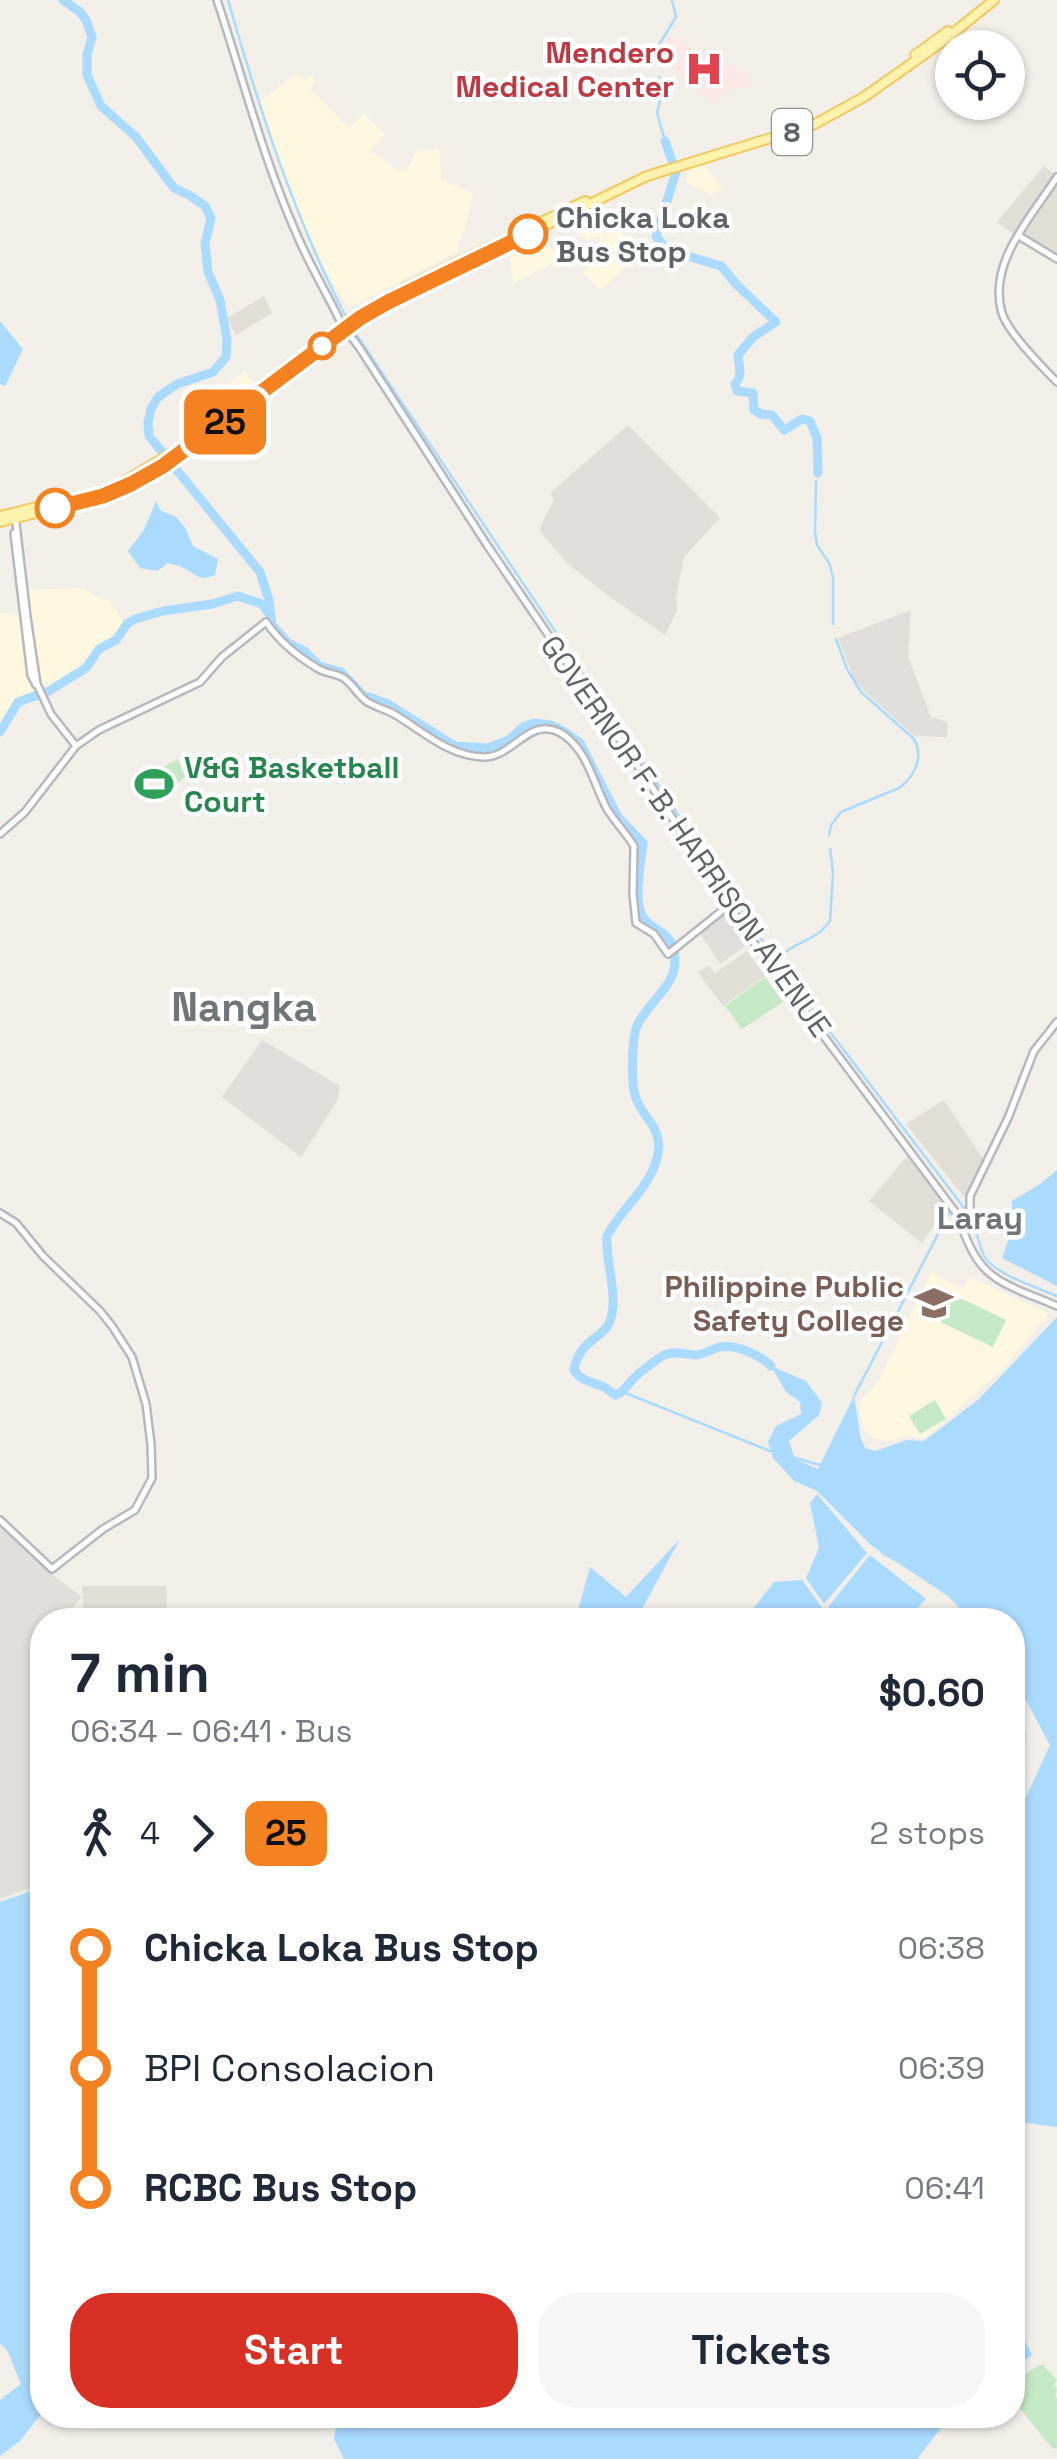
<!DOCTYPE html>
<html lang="en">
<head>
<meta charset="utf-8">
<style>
	body { margin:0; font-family:"Space Grotesk",sans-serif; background:#f6f6f7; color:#1f2937; height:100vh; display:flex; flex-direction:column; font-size:38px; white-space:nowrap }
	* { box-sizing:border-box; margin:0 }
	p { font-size:32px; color:#747a83 }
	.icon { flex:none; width:55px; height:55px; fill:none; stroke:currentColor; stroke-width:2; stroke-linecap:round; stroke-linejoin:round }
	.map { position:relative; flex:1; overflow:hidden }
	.drawer { position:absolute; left:30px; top:1608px; width:995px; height:820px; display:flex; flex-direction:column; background:#fff; border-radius:40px; box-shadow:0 2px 8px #0004 }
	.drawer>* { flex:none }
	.badge { padding:0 20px; border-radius:15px; font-size:35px; line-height:65px }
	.buttons { position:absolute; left:935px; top:30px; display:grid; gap:20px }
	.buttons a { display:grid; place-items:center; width:90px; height:90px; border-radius:50%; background:#fff; box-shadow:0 2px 8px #0004; font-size:50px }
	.map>.badge { position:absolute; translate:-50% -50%; box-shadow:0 0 0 5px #fff }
	.legs { display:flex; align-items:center; gap:15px; height:110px; padding:0 40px; font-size:32px }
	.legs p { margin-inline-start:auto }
	.summary { display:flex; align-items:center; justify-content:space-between; height:170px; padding:0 40px }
	h1 { font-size:55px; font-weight:700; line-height:75px }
	.cta { display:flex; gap:20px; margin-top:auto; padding:20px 40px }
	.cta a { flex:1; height:115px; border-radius:40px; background:#d93025; color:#fff; font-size:40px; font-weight:700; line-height:115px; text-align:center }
	.cta a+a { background:#f6f6f7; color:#1f2937 }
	ul { padding:0 40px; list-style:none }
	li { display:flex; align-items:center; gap:35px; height:120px; font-size:38px }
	li i { display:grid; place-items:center; width:15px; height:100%; margin:0 12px; background:currentColor }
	li i::after { content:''; width:25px; height:25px; margin:-12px; border:8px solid; border-radius:50%; background:#fff }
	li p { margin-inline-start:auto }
	li:first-child i { background:linear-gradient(#0000 50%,currentColor 0) }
	li:last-child i { background:linear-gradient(currentColor 50%,#0000 0) }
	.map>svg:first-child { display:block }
</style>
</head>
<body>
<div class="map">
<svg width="1057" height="2459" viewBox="0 0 1057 2459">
	<rect width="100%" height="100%" fill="#f1efe8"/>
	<path fill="#fef7e0" d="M 296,74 L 305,80 L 310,76 L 316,80 L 310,89 L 349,128 L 364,113 L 385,135 L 370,150 L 397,170 L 407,170 L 417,150 L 439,150 L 441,179 L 473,193 L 466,225 L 457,248 L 459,251 L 348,308 L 304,233 L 290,201 L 258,103 Z
		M 703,163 L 722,188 L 711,195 L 686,182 L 689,168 Z
		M 595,207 L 604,234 L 619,229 L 635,259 L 601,290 L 582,272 L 597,263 L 600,236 L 584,241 L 569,218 Z
		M 536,234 L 562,259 L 513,283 L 509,248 Z
		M 245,371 L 256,385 L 219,414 L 209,400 Z
		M 83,588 L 98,598 L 109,600 L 125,624 L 110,642 L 44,691 L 37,665 L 27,590 Z
		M 0,613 L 21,615 L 35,690 L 15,699 L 0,724 Z
		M 931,1273 L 963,1288 L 970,1277 L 1048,1313 L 1005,1367 L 925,1438 L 914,1438 L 908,1435 L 893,1441 L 874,1439 L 863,1428 L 858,1403 L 879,1381 Z"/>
	<path fill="#e0deda" d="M 628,425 L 720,518 L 684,557 L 676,598 L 677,611 L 665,635 L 607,595 L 567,563 L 539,530 L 554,499 L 550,493 Z
		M 911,610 L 908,657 L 931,717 L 948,722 L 947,737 L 914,736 L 864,691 L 854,679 L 838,638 Z
		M 725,913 L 747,945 L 720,964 L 699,932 Z
		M 262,1040 L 340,1086 L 337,1101 L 301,1157 L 222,1097 Z
		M 0,1524 L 46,1570 L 82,1597 L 61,1620 L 42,1620 L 42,1641 L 36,1649 L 42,1668 L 42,1884 L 0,1899 Z"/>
	<path fill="#e1ded6" d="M 1044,166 L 1054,174 L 1015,235 L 997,222 Z
		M 1057,180 L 1057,257 L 1022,235 Z
		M 264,296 L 272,313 L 236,335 L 227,318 Z
		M 747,951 L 765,976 L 723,1006 L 698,973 L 708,965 L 715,973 Z
		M 944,1100 L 984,1160 L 964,1197 L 906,1124 Z
		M 909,1154 L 947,1207 L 922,1243 L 869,1201 Z
		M 82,1586 L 166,1586 L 167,1605 L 160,1620 L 84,1620 Z"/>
	<path fill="#fce8e6" d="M 668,34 L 699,53 L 702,50 L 748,75 L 749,84 L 737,90 L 720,93 L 716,104 L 655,55 Z"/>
	<path fill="#c5e8c5" d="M 178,759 L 183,772 L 186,771 L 188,776 L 168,789 L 156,771 Z
		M 765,977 L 783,1002 L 742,1029 L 725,1006 Z
		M 954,1295 L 1006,1320 L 993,1347 L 940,1322 Z
		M 935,1400 L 946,1419 L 920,1434 L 909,1416 Z
		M 1039,2365 L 1043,2365 L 1057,2380 L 1054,2385 L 1057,2389 L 1055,2396 L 1057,2398 L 1057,2449 L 1052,2448 L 1013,2400 L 1013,2382 Z"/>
	<path fill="#aadaff" d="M 0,321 L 23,349 L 5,386 L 0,384 Z
		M 156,501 L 160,510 L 176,517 L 186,529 L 193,546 L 218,559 L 215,575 C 199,582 196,574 182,567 C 178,565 173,565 168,563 L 157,571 L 140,568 L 128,551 L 144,530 Z
		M 1057,1170 L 1057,1286 L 1002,1258 L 1012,1230 L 1012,1201 L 1040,1184 Z
		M 1057,1317 L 1057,2127 L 1025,2123 L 1019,2174 L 1013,2181 L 1013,1825 L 1050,1745 L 1013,1676 L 1012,1620 L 970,1620 L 948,1596 L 872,1546 L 817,1491 L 794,1481 L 773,1458 L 768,1442 L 776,1426 L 801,1414 L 800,1402 L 786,1392 L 771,1366 L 806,1381 L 822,1403 L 819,1415 L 789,1441 L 795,1459 L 818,1469 L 854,1396 L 861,1439 L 865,1448 L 875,1451 L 907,1440 L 924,1441 L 979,1399 Z
		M 817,1494 L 867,1553 L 824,1604 L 806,1578 L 819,1548 L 810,1503 Z
		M 680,1539 L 636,1620 L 580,1620 L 576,1617 L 590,1567 L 626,1597 Z
		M 870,1555 L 926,1599 L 906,1620 L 847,1620 L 828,1607 Z
		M 802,1580 L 831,1620 L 744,1620 L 774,1582 Z
		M 1013,1701 L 1026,1735 L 1021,1783 L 1013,1804 Z
		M 42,1887 L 42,2413 L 20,2441 L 0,2456 L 0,2400 L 21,2384 L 7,2350 L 0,2344 L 0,1902 Z
		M 1012,2316 L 1032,2355 L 1013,2368 L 1012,2368 Z
		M 335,2415 L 951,2415 L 917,2459 L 344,2459 L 334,2439 L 336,2427 L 333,2416 Z"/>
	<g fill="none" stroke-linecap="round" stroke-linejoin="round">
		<path stroke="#aadaff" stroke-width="2.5" d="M 228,0 C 259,108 294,217 346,317
			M 654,53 L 676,17 L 672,0
			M 659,77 L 663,88 L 657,113 L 665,141
			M 352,328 L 776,961 L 971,1217 C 977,1229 978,1244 984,1256 C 994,1274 1038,1288 1057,1296
			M 816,481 L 815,532 L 817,545 L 829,563 L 833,577 L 833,624
			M 829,835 L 831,825 L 841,812 L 899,788 C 915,776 924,758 914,739 L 861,692 L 847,669 L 836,639
			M 778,959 C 789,946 803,943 817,934 C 822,931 826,926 830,921 L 833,873 L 830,849
			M 623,1392 L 770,1451
			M 854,1396 L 950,1211
			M 792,1457 L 823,1466
			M 881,1551 L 884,1554 L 899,1562"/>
		<path stroke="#aadaff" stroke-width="9" d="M 63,0 L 80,12 L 86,20 L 92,37 L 87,55 L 87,75 L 101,106 L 136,137 L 174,188 L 189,195 L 205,206 L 211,218 L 205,244 L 208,272 L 220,300 L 227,340 L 226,357 L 213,372 L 177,384 L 158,397 L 151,409 L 148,423 L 149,436 L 260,572 L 269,600 L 272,625 L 288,643 L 304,651 L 319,666 L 341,672 L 363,695 L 388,704 L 455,746 L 488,748 L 509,740 L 523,727 L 534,723 L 551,725 L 563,731 L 580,743 L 618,817 L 643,843 C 641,861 634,897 641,913 C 649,932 670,928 674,952 C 681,985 648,1000 637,1026 C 632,1037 631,1083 635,1095 C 641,1119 665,1126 657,1158 C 649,1189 621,1209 607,1236 C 605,1262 618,1292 611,1318 C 605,1340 580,1337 574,1370 C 582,1382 591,1381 604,1387 C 608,1389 611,1393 616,1395 C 625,1391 626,1387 633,1379 C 635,1376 661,1356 664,1355 C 675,1350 686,1355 697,1355 C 705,1354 712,1349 720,1347 C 736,1344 760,1355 771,1366
			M 665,141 L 676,172 L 656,236 L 667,250 L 721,266 L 737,285 L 776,322 L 753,337 L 738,355 C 739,366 743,376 735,384 L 737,391 L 753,393 L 754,410 L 761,414 L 772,415 L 784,430 L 802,419 L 810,421 L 817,438 L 818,473
			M 0,732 L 18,702 L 49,691 L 86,668 L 99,649 L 116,640 L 127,624 L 135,619 L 163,611 L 212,604 L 238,596 L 262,604 L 270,615"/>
		<g stroke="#b5b8bc" stroke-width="10">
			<path id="tertiary" d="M 217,0 C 243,78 263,159 297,235 C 310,266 328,295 342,325
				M 1057,177 C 1032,216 987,263 1002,313 C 1008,332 1043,368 1057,382
				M 1019,236 L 1057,259
				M 345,329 L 359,347 L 487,545 L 652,787 L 754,943 L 959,1217 C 977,1281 1001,1282 1057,1306
				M 15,515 L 27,617 L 37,684 L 51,714 L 76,746
				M 14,533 L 31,675 L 36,685
				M 0,834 L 25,812 L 76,746 L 99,730 L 200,682 L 222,657 L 266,622 C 279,641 297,656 317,668 C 326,674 337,673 345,679 C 353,685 358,695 366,701 C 375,707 385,709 394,714 C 423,731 448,756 483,757 C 513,758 528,717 559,732 C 587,747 593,783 607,809 C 615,822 626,833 634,846 L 633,894 L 636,923 L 654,934 L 668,954 L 728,906
				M 0,1213 L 16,1223 L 43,1256 L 100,1311 L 112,1326 L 132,1357 L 146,1404 L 151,1444 L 152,1478 L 135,1510 L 103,1529 L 52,1569 L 0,1520
				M 959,1217 L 970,1210 L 970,1196 L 1008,1118 L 1034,1051 L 1057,1022"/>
		</g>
		<g stroke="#f2c960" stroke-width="12">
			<path id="primary" d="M 915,55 L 948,31
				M 343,324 L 404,288 L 585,201
				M 120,484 L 185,445 L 269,381
				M 0,516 L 78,497
				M 0,522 L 103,496 L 131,484 L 188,449 L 348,327 L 388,302 L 647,176 L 813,125 L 864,97 L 942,42 L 994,0"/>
		</g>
		<use href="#tertiary" stroke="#fff" stroke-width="5"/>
		<use href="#primary" stroke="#fff2af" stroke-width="8"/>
	</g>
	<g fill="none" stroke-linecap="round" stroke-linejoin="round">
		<g stroke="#fff" stroke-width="22">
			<path id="line-1" d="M 55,508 L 103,496 L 131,484 L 163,466 L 360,318 L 388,302 L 528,234"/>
		</g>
		<use href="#line-1" stroke="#f58220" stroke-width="15"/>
	</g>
	<defs>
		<g id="hospital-bare" transform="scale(3)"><path d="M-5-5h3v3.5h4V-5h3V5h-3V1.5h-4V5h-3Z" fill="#e0444e" stroke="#fff" stroke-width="2.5" paint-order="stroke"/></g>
		<g id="stadium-bare" transform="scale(3)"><path d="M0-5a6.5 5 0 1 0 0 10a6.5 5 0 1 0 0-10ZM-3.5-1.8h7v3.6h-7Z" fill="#2e9e5b" stroke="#fff" stroke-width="2.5" paint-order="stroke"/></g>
		<g id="university-bare" transform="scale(3)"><path d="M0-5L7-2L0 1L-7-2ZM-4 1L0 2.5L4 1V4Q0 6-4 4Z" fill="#8d6e63" stroke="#fff" stroke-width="2.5" paint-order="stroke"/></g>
	</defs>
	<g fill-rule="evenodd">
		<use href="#hospital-bare" x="704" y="69"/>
		<use href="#stadium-bare" x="154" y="784"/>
		<use href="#university-bare" x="934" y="1303"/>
	</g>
	<g fill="#fff" stroke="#f58220" stroke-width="5">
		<circle cx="528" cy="234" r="18"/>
		<circle cx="322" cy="346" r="12"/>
		<circle cx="55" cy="508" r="18"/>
	</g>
	<g text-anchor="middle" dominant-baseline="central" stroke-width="9" stroke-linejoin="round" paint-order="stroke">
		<rect fill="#fff" stroke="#8f9295" stroke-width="2.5" x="772" y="109" width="40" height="46" rx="8"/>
		<g font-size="28" font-weight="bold" fill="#5f6368">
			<text x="792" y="132">8</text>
		</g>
		<g font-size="30" font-weight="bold" fill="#be3a42" stroke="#fff" text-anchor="end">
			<text x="674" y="52">Mendero<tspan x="674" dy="34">Medical Center</tspan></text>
		</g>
		<g font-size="30" font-weight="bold" fill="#5f6368" stroke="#fff" text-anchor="start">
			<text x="556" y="217">Chicka Loka<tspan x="556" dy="34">Bus Stop</tspan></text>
		</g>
		<g font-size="30" font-weight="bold" fill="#27864d" stroke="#fff" text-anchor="start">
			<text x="184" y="767">V&amp;G Basketball<tspan x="184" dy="34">Court</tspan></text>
		</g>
		<g font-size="30" fill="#5f6368" stroke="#fff">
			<text transform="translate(686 836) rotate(55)">GOVERNOR F. B. HARRISON AVENUE</text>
		</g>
		<g font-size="30" font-weight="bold" fill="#785e54" stroke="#fff" text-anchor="end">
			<text x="904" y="1286">Philippine Public<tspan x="904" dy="34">Safety College</tspan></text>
		</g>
		<g font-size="32" font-weight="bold" fill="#70757a" stroke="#fff">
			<text x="980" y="1218">Laray</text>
		</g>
		<g font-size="40" font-weight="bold" fill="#70757a" stroke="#fff">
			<text x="244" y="1007">Nangka</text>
		</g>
	</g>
</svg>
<div class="buttons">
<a><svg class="icon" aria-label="locate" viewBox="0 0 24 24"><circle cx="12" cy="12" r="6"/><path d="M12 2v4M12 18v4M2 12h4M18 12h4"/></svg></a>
</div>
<b class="badge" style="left:225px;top:422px;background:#f58220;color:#111">25</b>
<section class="drawer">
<div class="summary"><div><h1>7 min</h1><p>06:34 – 06:41 · Bus</p></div><b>$0.60</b></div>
<div class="legs"><svg class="icon" aria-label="walk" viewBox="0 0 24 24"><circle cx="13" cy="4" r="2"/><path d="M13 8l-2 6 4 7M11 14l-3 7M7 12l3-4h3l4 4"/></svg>4<svg class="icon" aria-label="forward" viewBox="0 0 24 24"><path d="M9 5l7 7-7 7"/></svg><b class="badge" style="background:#f58220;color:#111">25</b><p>2 stops</p></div>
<ul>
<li><i style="color:#f58220"></i><b>Chicka Loka Bus Stop</b><p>06:38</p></li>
<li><i style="color:#f58220"></i><span>BPI Consolacion</span><p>06:39</p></li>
<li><i style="color:#f58220"></i><b>RCBC Bus Stop</b><p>06:41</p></li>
</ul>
<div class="cta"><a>Start</a><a>Tickets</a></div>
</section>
</div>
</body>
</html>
